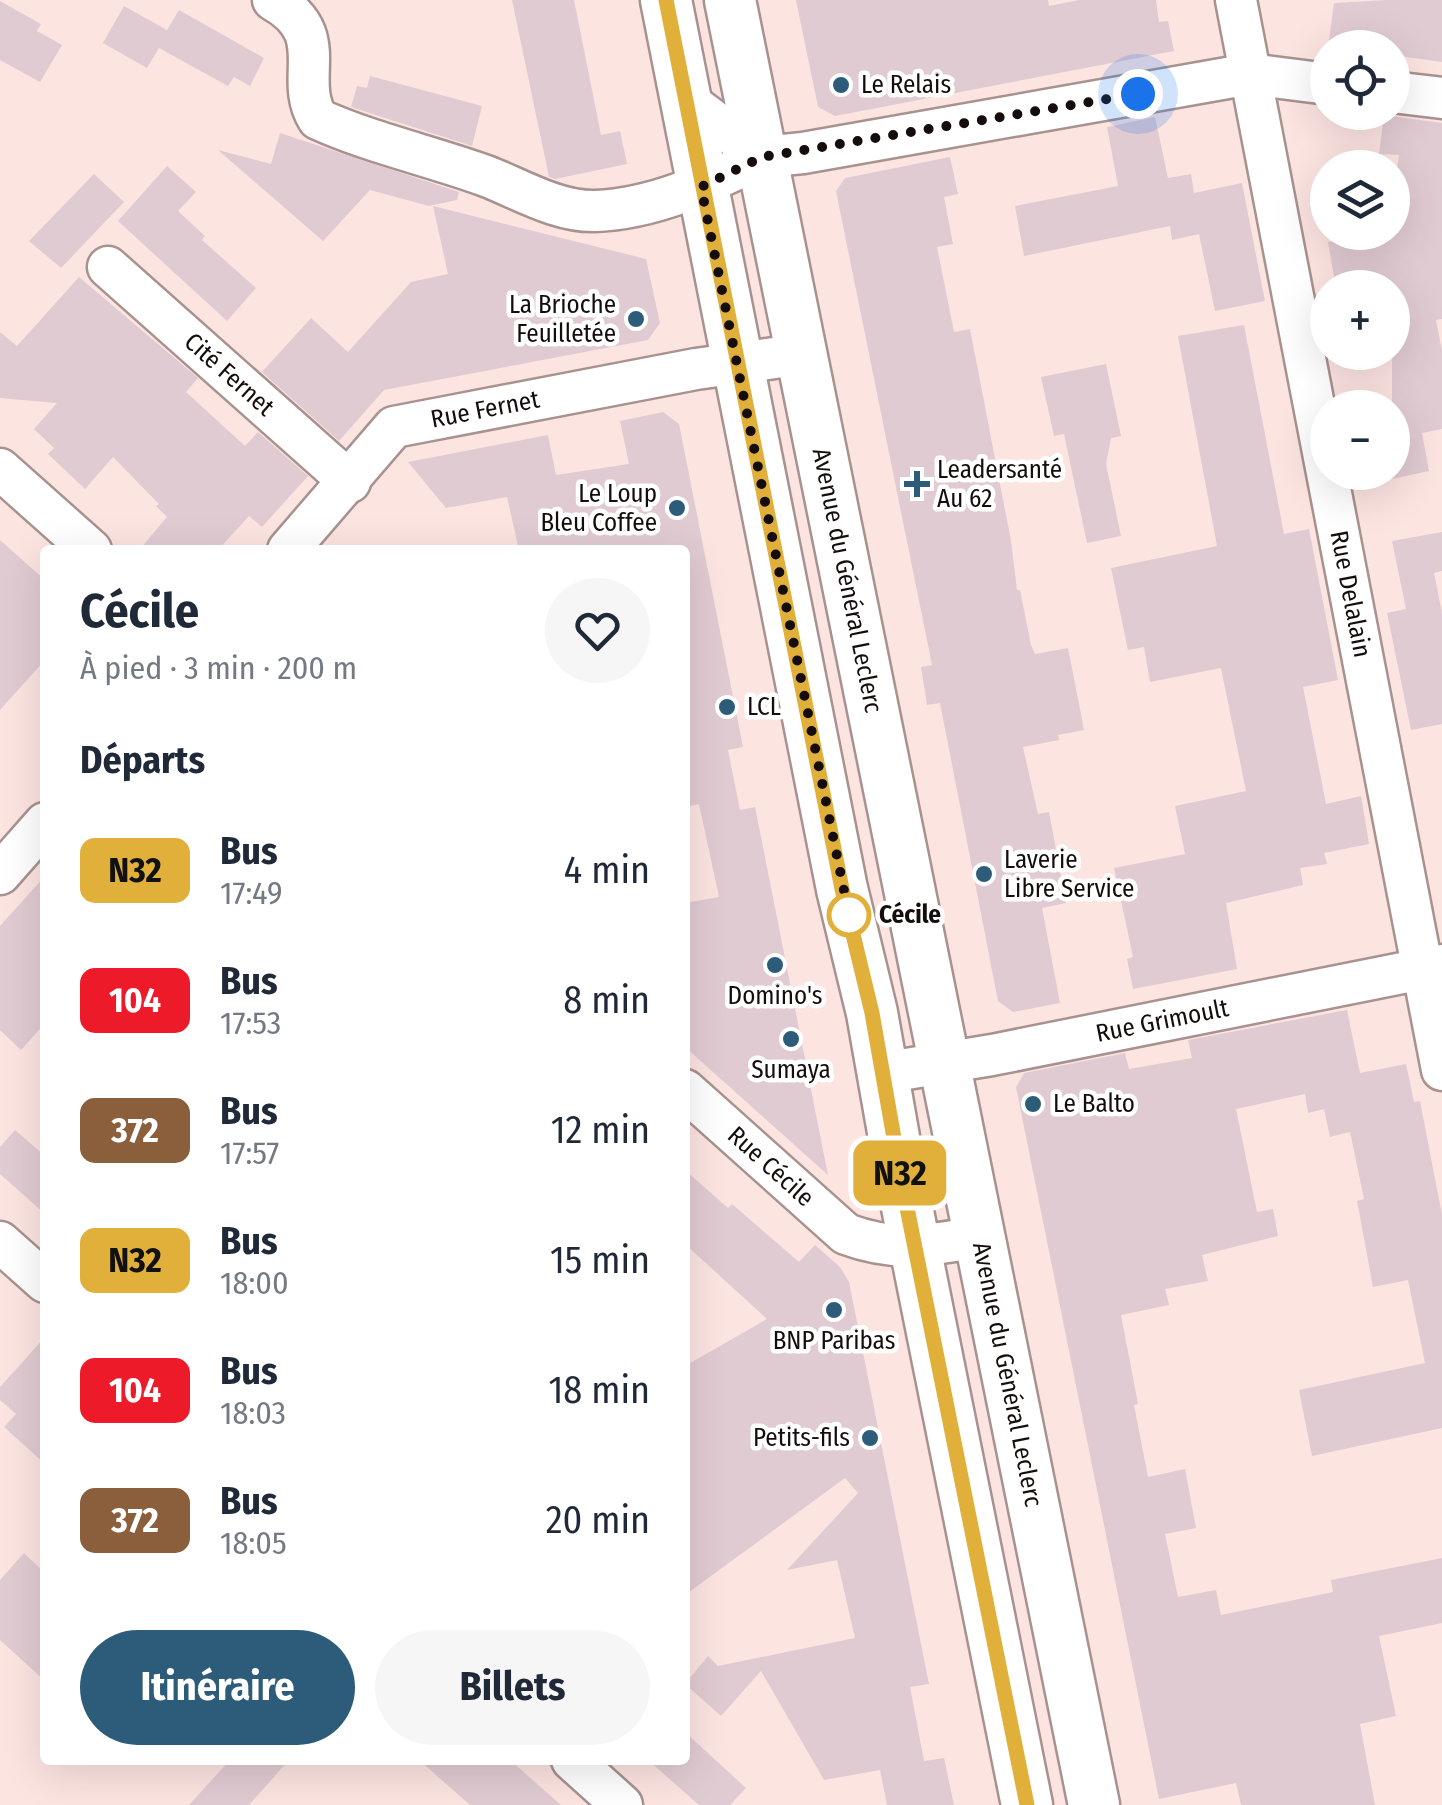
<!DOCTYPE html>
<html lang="fr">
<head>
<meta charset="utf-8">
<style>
	body { margin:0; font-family:"Fira Sans Condensed",sans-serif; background:#f6f6f7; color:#1f2937; height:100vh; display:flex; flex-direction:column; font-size:38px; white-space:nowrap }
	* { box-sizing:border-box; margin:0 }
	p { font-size:32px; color:#747a83 }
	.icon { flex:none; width:55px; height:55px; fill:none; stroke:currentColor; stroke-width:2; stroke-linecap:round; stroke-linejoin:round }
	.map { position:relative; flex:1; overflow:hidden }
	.sheet { position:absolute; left:40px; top:545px; width:650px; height:1220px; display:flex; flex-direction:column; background:#fff; border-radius:10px; box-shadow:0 10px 40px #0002 }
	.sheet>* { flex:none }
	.badge { padding:0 20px; border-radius:15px; font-size:35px; line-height:65px }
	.fabs { position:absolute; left:1310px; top:30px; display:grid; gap:20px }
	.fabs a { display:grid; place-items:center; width:100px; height:100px; border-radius:50%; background:#fff; box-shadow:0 10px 40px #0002; font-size:50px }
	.you { position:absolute; width:50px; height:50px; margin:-25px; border:8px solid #fff; border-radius:50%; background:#1a73e8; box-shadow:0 0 0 15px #1a73e833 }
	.map>.badge { position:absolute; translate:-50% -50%; box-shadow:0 0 0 5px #fff }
	h2 { padding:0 40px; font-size:38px; line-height:90px }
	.round { display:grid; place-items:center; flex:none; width:105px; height:105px; border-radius:52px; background:#f6f6f7 }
	.headline { display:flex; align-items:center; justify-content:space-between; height:170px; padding:0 40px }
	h1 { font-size:48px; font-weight:700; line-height:75px }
	.action { display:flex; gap:20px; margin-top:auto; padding:20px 40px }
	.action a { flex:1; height:115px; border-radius:60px; background:#2c5c7a; color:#fff; font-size:40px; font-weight:700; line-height:115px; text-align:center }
	.action a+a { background:#f6f6f7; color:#1f2937 }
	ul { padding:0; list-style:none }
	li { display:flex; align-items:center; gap:30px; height:130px; padding:0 40px }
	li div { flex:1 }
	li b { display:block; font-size:38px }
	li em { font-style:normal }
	li .badge { min-width:110px; font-weight:700; text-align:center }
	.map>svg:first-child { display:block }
</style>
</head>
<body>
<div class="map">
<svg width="1442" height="1805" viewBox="0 0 1442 1805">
	<rect width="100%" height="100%" fill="#fce4e1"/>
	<path fill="#e1cbd2" d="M 512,0 L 574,0 L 601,135 L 620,131 L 627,164 L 555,179 L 549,177 Z
		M 796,0 L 1048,0 L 1049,6 L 1079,0 L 1156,0 L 1159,22 L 1168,21 L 1174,51 L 835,116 L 818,107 Z
		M 1387,0 L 1442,0 L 1442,62 L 1392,55 L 1392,48 L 1328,48 L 1334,3 Z
		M 0,1 L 41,24 L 37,31 L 62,45 L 40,82 L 0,60 Z
		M 124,6 L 167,30 L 179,10 L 264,58 L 250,86 L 234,77 L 228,86 L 159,48 L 147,68 L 103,43 Z
		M 370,76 L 482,106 L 472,146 L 351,107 L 357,86 L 367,88 Z
		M 1384,115 L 1442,123 L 1442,319 L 1436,320 L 1442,351 L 1442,429 L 1422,433 L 1429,471 L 1392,479 L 1392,288 L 1336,288 L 1328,242 L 1346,239 L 1345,232 L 1392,232 L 1392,202 L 1399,155 L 1379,154 Z
		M 1155,117 L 1168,178 L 1191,174 L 1194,193 L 1242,183 L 1265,301 L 1215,311 L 1199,234 L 1172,240 L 1170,226 L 1024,256 L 1015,206 L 1118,186 L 1107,127 Z
		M 280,133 L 459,192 L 457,200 L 429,206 L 370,190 L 323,241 L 218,150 L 271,164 Z
		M 950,157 L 958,194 L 944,197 L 953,244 L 937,247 L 954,332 L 970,329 L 1011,541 L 1017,590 L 1020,590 L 1031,645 L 1035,654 L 1068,648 L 1084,730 L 1058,735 L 1059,740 L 1023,747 L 1038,814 L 1049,812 L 1066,903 L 1042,908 L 1060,1003 L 1013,1012 L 998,1001 L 940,703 L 927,705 L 921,667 L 932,665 L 836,191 L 845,178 Z
		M 167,166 L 196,192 L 178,211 L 205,236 L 202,240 L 256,288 L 227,321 L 118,221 Z
		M 94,174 L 124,202 L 61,268 L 29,241 Z
		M 433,206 L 646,259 L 660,323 L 648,340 L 384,390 L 339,441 L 262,372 L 311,318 L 348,352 L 411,282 L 448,274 Z
		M 79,277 L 198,378 L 186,392 L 245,446 L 258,432 L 308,476 L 262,527 L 249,516 L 218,550 L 139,550 L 167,517 L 156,506 L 159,504 L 113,457 L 85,489 L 48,454 L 54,448 L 34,429 L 57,403 L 0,398 L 0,332 L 17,346 Z
		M 1244,325 L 1284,534 L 1309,529 L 1338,680 L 1303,687 L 1326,804 L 1361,796 L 1369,844 L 1324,853 L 1327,864 L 1300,868 L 1303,885 L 1226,903 L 1237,969 L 1133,989 L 1127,959 L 1133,957 L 1114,868 L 1185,854 L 1175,806 L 1246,791 L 1221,668 L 1150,682 L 1144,647 L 1128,650 L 1111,568 L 1217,546 L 1178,336 Z
		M 1106,364 L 1121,436 L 1111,438 L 1106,464 L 1121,536 L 1087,543 L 1064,434 L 1054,436 L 1041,377 Z
		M 663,412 L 679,424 L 743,747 L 728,750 L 740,810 L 755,807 L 828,1175 L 685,1047 L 685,903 L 719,897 L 699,804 L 685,807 L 685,550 L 519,550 L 507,497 L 446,508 L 408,462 L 548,435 L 556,475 L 629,464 L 620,421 Z
		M 1442,532 L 1442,571 L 1434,573 L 1442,613 L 1442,724 L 1411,730 L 1387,613 L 1406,609 L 1392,541 Z
		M 0,540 L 45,580 L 45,660 L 0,710 Z
		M 45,876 L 45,1023 L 21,1050 L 0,1030 L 0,926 Z
		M 1347,1010 L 1360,1073 L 1406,1064 L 1414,1102 L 1420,1101 L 1442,1215 L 1442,1428 L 1312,1456 L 1299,1390 L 1425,1363 L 1408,1280 L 1373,1287 L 1357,1201 L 1364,1199 L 1350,1132 L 1330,1137 L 1324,1109 L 1308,1113 L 1305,1094 L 1236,1109 L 1257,1212 L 1273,1209 L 1278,1236 L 1202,1255 L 1208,1281 L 1165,1289 L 1169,1305 L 1121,1315 L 1138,1404 L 1134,1405 L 1148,1477 L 1185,1469 L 1196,1528 L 1165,1534 L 1178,1597 L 1216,1590 L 1221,1615 L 1333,1592 L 1331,1580 L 1442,1558 L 1442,1623 L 1379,1636 L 1396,1716 L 1360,1724 L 1375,1805 L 1241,1805 L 1236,1783 L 1159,1799 L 1016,1087 L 1024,1073 L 1125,1053 L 1129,1069 L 1192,1058 L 1188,1040 Z
		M 15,1130 L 45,1156 L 45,1214 L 0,1174 L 0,1147 Z
		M 685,1170 L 728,1208 L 732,1204 L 799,1262 L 815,1245 L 840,1267 L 849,1282 L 929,1684 L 910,1687 L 924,1761 L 944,1758 L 954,1805 L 887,1805 L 880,1770 L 824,1780 L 761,1671 L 721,1716 L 685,1684 L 708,1656 L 718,1666 L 855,1638 L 837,1560 L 787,1570 L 858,1493 L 845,1478 L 685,1595 L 685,1366 L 767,1319 L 685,1244 Z
		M 45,1337 L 45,1464 L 4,1427 L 16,1414 L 0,1400 L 0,1387 Z
		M 24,1553 L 45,1573 L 45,1681 L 0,1640 L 0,1580 Z
		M 685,1732 L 746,1788 L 730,1805 L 699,1805 L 648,1760 L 685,1760 Z
		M 230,1760 L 289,1760 L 249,1805 L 189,1805 Z
		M 419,1760 L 510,1760 L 561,1805 L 470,1805 Z"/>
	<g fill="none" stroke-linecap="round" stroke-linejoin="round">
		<g stroke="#a8928f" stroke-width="45">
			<g id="minor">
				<path d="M 273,0 C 335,35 292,77 318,119 C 371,143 431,156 486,176 C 520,189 557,212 595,211 C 654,209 711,182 762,157"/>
				<path id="s1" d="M 1236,0 L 1442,1070"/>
				<path d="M 1392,92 L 1442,98"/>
				<path d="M 686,100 L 762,157 L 803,153 L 1250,74 L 1328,84"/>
				<path id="s2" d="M 108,267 L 350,482"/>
				<path d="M 0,469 L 91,550"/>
				<path id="s3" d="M 288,550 L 394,427 L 696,369 L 803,354"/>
				<path d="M 0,874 L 45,823"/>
				<path id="s4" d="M 882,1073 L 992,1055 L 1442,965"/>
				<path id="s5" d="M 685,1090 L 846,1234 C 894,1252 928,1246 977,1237"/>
				<path d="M 0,1242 L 45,1282"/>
				<path d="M 572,1760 L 622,1805"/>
			</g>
		</g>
		<g stroke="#a8928f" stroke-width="55">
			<g id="major">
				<path d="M 666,0 L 842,889 L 872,1013 L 901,1177 L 1027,1805"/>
				<path id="s6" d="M 730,0 L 1094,1805"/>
			</g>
		</g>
		<use href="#minor" stroke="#fff" stroke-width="40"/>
		<use href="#major" stroke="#fff" stroke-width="50"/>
	</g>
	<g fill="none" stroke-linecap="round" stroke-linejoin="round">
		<g stroke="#fff" stroke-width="22">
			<path id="line" d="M 666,0 L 842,889 L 872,1013 L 901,1178 L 1027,1805"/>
		</g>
		<use href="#line" stroke="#e0b03a" stroke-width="15"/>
		<path stroke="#140d0c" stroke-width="10" stroke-dasharray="0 18" d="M 849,915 L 850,920 L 701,187 L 762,157 L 1138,94"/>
	</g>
	<g fill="#2c5c7a" stroke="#fff" stroke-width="4">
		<circle cx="841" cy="85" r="10"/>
		<circle cx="636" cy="319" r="10"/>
		<path d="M912 469h10v10h10v10h-10v10h-10v-10h-10v-10h10z"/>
		<circle cx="677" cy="508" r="10"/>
		<circle cx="727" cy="707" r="10"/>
		<circle cx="984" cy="874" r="10"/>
		<circle cx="775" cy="965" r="10"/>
		<circle cx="791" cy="1039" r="10"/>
		<circle cx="1033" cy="1104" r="10"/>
		<circle cx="834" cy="1310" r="10"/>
		<circle cx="870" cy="1438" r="10"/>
	</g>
	<circle fill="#fff" stroke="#e0b03a" stroke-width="5" cx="849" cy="915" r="20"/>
	<g text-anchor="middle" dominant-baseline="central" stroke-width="9" stroke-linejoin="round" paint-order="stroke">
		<g font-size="25" fill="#140d0c" stroke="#fff" text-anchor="start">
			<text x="861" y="85">Le Relais</text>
			<text x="616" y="305" text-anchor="end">La Brioche<tspan x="616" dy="29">Feuilletée</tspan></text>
			<text x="937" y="470">Leadersanté<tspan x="937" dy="29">Au 62</tspan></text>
			<text x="657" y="494" text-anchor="end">Le Loup<tspan x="657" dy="29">Bleu Coffee</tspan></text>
			<text x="747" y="707">LCL</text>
			<text x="1004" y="860">Laverie<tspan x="1004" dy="29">Libre Service</tspan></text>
			<text x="775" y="996" text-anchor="middle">Domino's</text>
			<text x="791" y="1070" text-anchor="middle">Sumaya</text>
			<text x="1053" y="1104">Le Balto</text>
			<text x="834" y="1341" text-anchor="middle">BNP Paribas</text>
			<text x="850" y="1438" text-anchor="end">Petits-fils</text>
		</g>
		<g font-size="25" fill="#140d0c" stroke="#fff">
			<text stroke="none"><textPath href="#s2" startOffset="162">Cité Fernet</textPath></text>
			<text stroke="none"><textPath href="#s3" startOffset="255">Rue Fernet</textPath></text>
			<text stroke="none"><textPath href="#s6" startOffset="592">Avenue du Général Leclerc</textPath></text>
			<text stroke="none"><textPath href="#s1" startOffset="605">Rue Delalain</textPath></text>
			<text stroke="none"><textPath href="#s4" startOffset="285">Rue Grimoult</textPath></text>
			<text stroke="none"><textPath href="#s5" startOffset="115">Rue Cécile</textPath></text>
			<text stroke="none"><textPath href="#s6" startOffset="1402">Avenue du Général Leclerc</textPath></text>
		</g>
		<g font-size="25" font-weight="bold" fill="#140d0c" stroke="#fff" text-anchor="start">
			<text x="879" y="915">Cécile</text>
		</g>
	</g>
</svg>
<div class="fabs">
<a><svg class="icon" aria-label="locate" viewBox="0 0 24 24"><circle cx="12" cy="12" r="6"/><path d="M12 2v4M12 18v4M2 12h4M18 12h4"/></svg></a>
<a><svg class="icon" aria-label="layers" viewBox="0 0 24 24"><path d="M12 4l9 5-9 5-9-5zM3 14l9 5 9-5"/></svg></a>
<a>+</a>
<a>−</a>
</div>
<div class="you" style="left:1138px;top:94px"></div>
<b class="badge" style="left:900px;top:1173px;background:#e0b03a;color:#111">N32</b>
<section class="sheet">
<div class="headline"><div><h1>Cécile</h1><p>À pied · 3 min · 200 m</p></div><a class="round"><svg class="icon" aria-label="heart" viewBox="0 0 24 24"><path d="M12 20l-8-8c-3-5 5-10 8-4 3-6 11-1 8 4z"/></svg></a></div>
<h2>Départs</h2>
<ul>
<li><span class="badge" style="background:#e0b03a;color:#111">N32</span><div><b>Bus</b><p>17:49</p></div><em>4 min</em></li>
<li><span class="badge" style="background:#ed1b2a;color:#fff">104</span><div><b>Bus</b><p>17:53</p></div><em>8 min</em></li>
<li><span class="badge" style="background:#8b5e3c;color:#fff">372</span><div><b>Bus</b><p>17:57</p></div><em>12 min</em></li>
<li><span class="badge" style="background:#e0b03a;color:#111">N32</span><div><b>Bus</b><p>18:00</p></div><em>15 min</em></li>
<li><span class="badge" style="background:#ed1b2a;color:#fff">104</span><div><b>Bus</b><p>18:03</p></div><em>18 min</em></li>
<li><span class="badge" style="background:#8b5e3c;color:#fff">372</span><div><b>Bus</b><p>18:05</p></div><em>20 min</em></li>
</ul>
<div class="action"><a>Itinéraire</a><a>Billets</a></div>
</section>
</div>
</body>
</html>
